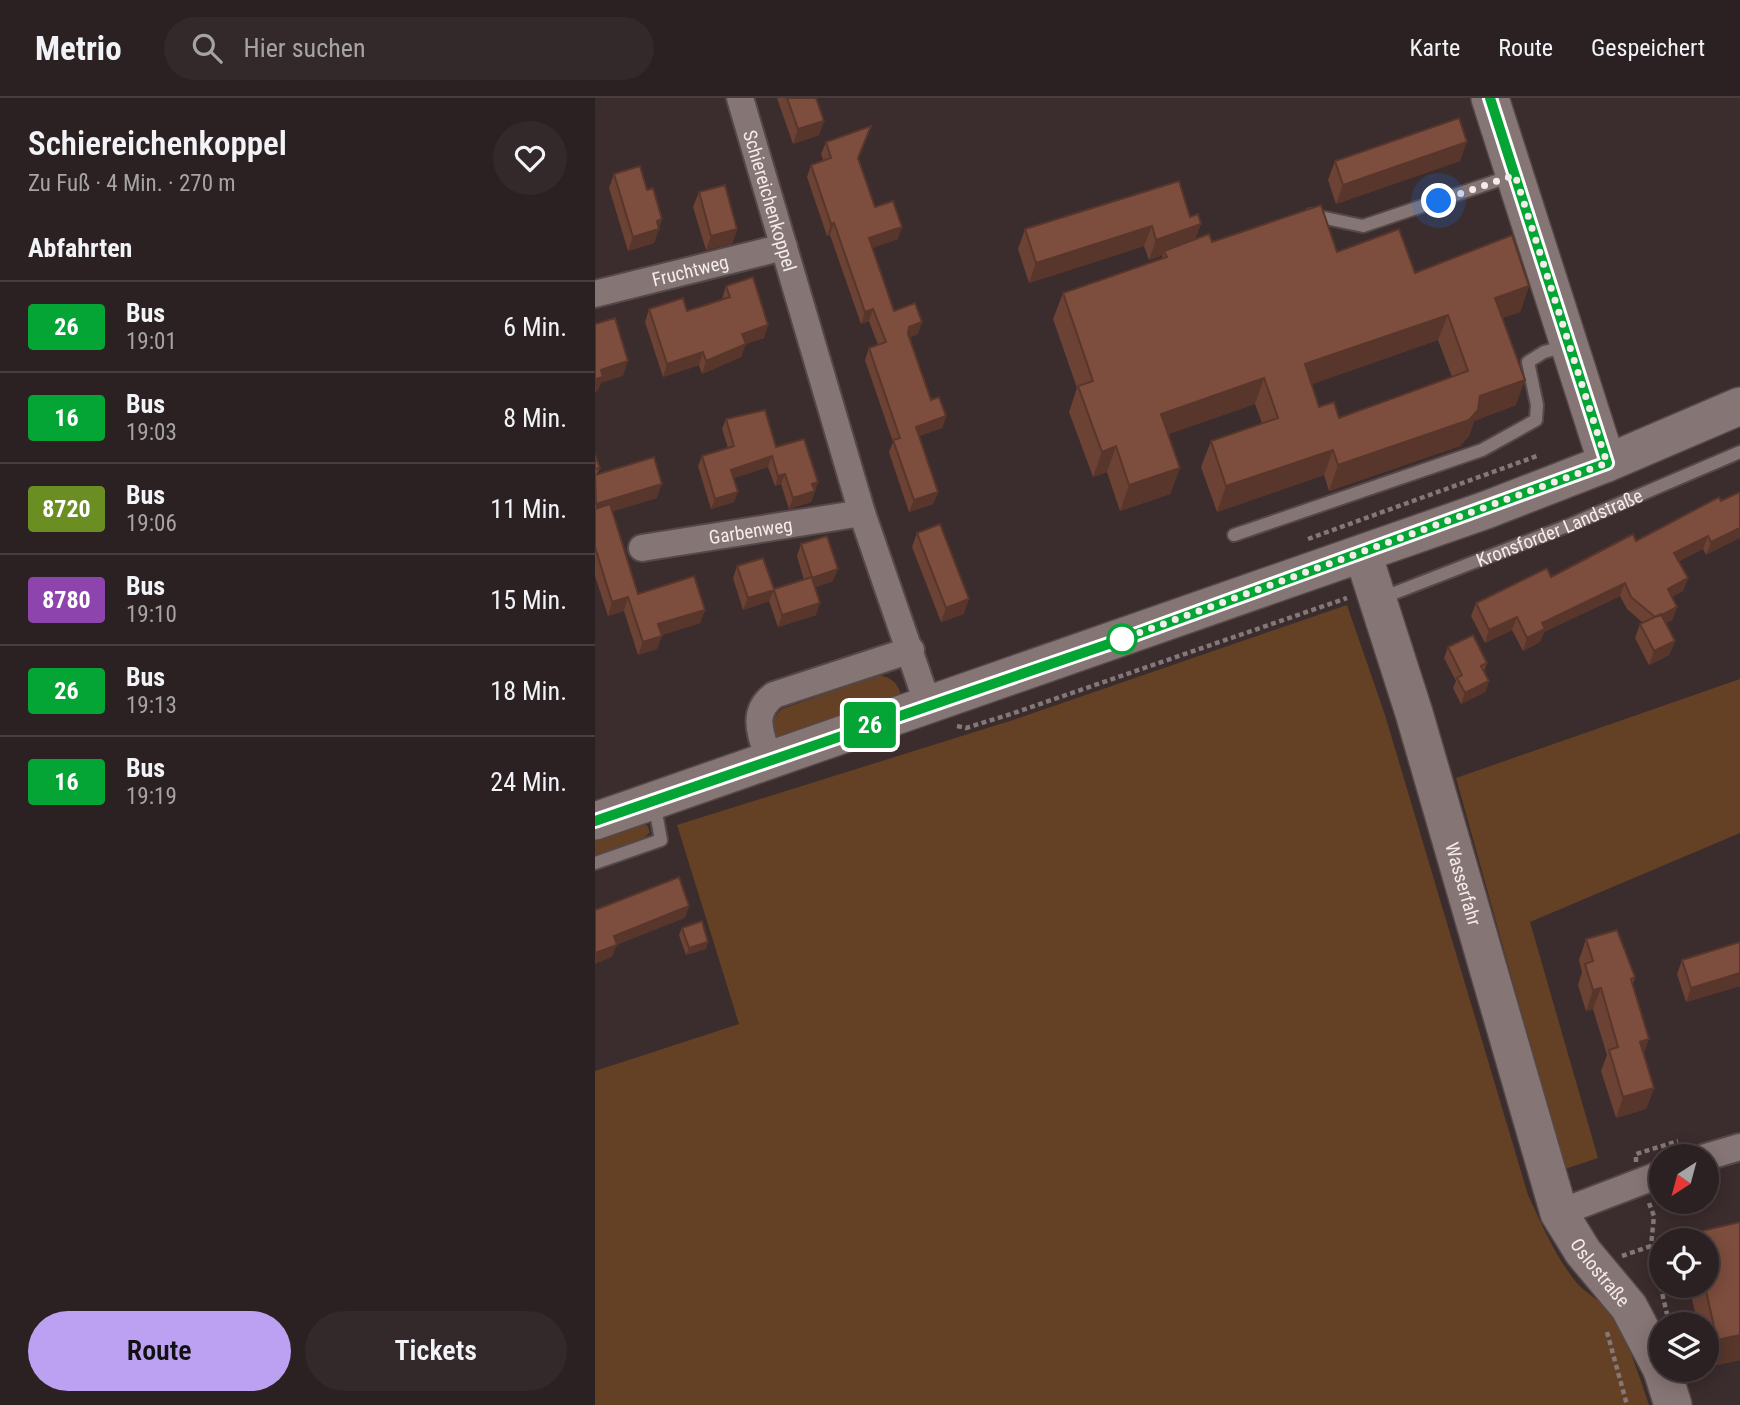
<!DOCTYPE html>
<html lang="de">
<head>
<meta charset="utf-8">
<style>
	body { margin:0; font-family:"Roboto Condensed",sans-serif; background:#34292a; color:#f1f3f6; height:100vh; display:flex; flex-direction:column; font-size:26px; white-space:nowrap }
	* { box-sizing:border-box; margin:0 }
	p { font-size:23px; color:#a6a3a5 }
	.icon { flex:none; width:38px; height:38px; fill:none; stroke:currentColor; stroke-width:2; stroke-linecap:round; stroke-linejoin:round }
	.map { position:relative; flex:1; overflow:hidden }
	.drawer { display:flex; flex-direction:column; background:#2c2122; width:595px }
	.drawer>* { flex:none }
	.badge { padding:0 14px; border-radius:5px; font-size:24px; line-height:46px }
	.needle { width:46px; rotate:216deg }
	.controls { position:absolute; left:1054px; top:1046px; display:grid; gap:14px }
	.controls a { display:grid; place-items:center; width:70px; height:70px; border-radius:50%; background:#2c2122; box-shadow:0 4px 18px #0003,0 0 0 2px #483e40; font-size:35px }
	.you { position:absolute; width:35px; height:35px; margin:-18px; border:5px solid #fff; border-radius:50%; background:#1a73e8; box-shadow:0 0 0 10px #1a73e833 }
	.map>.badge { position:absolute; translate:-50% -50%; box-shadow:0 0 0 4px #fff }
	h2 { padding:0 28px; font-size:26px; line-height:63px }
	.round { display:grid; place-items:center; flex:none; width:74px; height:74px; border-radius:37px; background:#34292a }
	.head { display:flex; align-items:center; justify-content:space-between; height:119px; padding:0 28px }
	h1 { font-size:33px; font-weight:600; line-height:52px }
	.action { display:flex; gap:14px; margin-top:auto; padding:14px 28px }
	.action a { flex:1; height:80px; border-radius:42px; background:#bca0f2; color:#111; font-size:28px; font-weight:600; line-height:80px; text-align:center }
	.action a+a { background:#34292a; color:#f1f3f6 }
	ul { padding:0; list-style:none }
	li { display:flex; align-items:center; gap:21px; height:91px; padding:0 28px; border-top:2px solid #483e40 }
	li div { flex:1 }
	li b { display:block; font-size:26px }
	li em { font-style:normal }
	li .badge { min-width:77px; font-weight:700; text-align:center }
	header { display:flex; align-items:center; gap:42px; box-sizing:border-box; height:98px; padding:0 35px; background:#2c2122; border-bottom:2px solid #483e40 }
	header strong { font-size:33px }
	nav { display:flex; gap:38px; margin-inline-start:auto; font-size:24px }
	.search { width:490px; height:63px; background:#34292a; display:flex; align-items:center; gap:18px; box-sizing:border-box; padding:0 24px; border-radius:38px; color:#a6a3a5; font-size:26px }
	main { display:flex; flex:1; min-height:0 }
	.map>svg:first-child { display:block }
</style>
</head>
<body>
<header>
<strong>Metrio</strong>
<div class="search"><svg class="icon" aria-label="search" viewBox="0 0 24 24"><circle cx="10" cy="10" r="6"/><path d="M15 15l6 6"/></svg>Hier suchen</div>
<nav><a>Karte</a><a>Route</a><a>Gespeichert</a></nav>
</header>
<main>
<section class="drawer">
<div class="head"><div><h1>Schiereichenkoppel</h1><p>Zu Fuß · 4 Min. · 270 m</p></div><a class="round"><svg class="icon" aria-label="heart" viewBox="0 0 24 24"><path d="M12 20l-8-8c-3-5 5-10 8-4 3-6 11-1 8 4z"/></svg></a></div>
<h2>Abfahrten</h2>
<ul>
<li><span class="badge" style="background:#04a535;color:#fff">26</span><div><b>Bus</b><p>19:01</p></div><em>6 Min.</em></li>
<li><span class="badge" style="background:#04a535;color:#fff">16</span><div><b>Bus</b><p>19:03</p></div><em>8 Min.</em></li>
<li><span class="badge" style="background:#6b8e23;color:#fff">8720</span><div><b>Bus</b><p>19:06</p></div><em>11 Min.</em></li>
<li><span class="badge" style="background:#8e44ad;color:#fff">8780</span><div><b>Bus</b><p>19:10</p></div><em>15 Min.</em></li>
<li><span class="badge" style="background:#04a535;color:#fff">26</span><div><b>Bus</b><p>19:13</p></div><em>18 Min.</em></li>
<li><span class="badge" style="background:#04a535;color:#fff">16</span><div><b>Bus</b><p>19:19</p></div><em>24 Min.</em></li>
</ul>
<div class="action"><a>Route</a><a>Tickets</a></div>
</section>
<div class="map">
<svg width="1145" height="1307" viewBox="0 0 1145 1307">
	<rect width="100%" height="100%" fill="#3b2c2d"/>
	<path fill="#644124" d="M 752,507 L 790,617 L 933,1097 C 947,1127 960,1158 981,1184 C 993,1198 1007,1201 1019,1221 C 1035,1247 1044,1278 1054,1307 L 0,1307 L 0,973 L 144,926 L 82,727 L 418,622 Z
		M 284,577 C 297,580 302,584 306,597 L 192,646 L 179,640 C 175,627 177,620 187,611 Z
		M 1145,581 L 1145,735 L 935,824 L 1003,1060 L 970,1071 L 861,680 Z
		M 45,725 L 52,727 L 55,734 L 49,740 L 0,757 L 0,740 Z"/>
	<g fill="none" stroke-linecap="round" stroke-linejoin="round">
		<g stroke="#554848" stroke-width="16">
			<g id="lane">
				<path d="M 716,117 L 768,128 L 916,78"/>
				<path d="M 639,437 L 887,352 L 941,322 L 942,307 L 933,264 L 949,254 L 971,248"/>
				<path id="s1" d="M 784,501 L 972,428 L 1145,354"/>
				<path d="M 0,765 L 66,742 L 59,704"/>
			</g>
		</g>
		<g stroke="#554848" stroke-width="30">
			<g id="street">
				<path id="s2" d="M 145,0 L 267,415 L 333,607"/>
				<path id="s3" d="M 0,196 L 189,149"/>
				<path id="s4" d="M 47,450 L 267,415"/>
				<path d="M 174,662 C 166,636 155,615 179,597 L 316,552"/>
				<path d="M 1111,1059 L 1145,1049"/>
				<path d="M 964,1115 L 1066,1076"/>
			</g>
		</g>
		<g stroke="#554848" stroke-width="40">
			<g id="secondary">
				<path d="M 895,0 L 1012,365"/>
				<path id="s5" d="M 768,456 L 819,615 L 964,1115 L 988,1154 L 1034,1209 L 1066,1270"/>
				<path d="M 0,723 L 891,412 L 1012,365 L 1145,308"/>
				<path d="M 1067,1272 L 1078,1307"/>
			</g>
		</g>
		<path stroke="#847777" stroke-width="4.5" stroke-dasharray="5 3.5" stroke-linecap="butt" d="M 713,441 L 942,358
			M 362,628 L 371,630 L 416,616 L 752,500
			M 1041,1064 L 1041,1056 L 1083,1043
			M 1054,1105 L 1059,1118 L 1056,1148 L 1072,1216
			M 1027,1158 L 1056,1148
			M 1012,1234 L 1032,1307"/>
		<use href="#lane" stroke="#867575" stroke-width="12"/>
		<use href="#street" stroke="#867575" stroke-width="26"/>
		<use href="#secondary" stroke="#867575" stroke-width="37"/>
	</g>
	<path fill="#6c4234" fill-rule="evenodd" d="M 182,0 L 221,0 L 229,23 L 224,37 L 198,46 Z
		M 272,40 L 263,61 L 280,109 L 303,141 L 277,150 L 299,213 L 323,236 L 315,239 L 336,302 L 351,318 L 347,330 L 324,338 L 343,394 L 338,406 L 314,414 L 294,354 L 298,344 L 270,262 L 274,250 L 283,247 L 274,223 L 266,226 L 235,137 L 232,138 L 212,79 L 216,67 L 228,62 L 226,56 L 231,44 Z
		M 740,63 L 865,63 L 741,106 L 733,82 Z
		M 19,76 L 52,92 L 67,121 L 59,145 L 33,153 L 14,90 Z
		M 584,83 L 601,141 L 617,144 L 742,154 L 820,175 L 934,188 L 925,214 L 907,220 L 921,307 L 879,323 L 874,338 L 865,348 L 734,393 L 729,377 L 622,414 L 606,369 L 616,343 L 667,325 L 660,306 L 573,336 L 585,370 L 575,396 L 525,413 L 512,374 L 498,379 L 474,314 L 482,290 L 458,221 L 468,195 L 566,161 L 568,157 L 554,162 L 549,148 L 434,185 L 423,151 L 430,131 ZM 843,242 L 857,279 L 744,320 L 724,309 L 717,286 Z
		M 104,94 L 142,131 L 137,146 L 111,152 L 98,109 Z
		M 131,188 L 173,227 L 169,240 L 150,246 L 146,259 L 107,276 L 104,267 L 68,279 L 50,224 L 54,211 L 92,213 L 127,201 Z
		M 131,321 L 181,349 L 223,384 L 216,404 L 194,411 L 186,386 L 180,388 L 173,369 L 139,380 L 139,404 L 116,411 L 103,368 L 107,358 L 133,350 L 127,331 Z
		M 0,357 L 5,370 L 2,376 L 62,400 L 17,413 L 43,496 L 110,512 L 105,525 L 67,537 L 62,551 L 43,557 L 29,513 L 13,518 L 0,478 Z
		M 1145,394 L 1111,457 L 1108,451 L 1084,463 L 1093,480 L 1088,493 L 1077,499 L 1082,509 L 1077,522 L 1071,525 L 1080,543 L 1074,557 L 1054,567 L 1040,540 L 1045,526 L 1048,525 L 1032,511 L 1025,498 L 949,534 L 945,544 L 928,553 L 917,532 L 890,545 L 876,518 L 881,505 L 956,479 L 1041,443 Z
		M 322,435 L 369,516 L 346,524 L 317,449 Z
		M 206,446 L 238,483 L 220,489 L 221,517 L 183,529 L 174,503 L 148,512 L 138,480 L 142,468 L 179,491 L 209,482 L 202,458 Z
		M 853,549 L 892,565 L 889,573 L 894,583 L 890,594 L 866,606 L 858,590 L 861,583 L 849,560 Z
		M 87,830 L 111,851 L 91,857 L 84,837 Z
		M 991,841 L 1040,879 L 1038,886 L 1049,957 L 1059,990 L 1051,1011 L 1021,1020 L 1006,973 L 1012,957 L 998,911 L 991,913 L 983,887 L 987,874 L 984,862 Z
		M 1145,844 L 1145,888 L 1091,904 L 1082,876 L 1087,862 Z
		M 1145,1124 L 1145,1262 L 1112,1269 L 1111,1264 L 1111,1227 L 1103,1227 L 1094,1188 L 1111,1188 L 1111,1143 L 1095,1143 L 1098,1135 Z"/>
	<path fill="#58362b" d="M 229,23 L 224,37 L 198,46 L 203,31 Z
		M 872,44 L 865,63 L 741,106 L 748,87 Z
		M 67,121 L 59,145 L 33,153 L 38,139 L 62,123 Z
		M 239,125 L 235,137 L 232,138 L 236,126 Z
		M 606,126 L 599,145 L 569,153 L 568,157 L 554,162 L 561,142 Z
		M 557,128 L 549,148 L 434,185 L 441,165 Z
		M 307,129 L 303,141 L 269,153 L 274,140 Z
		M 142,131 L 137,146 L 111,152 L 116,138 Z
		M 934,188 L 925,214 L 890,225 L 900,200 Z
		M 278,211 L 274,223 L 266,226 L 270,214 Z
		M 853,217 L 843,242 L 701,292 L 710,266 Z
		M 327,224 L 323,236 L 309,242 L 314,229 Z
		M 173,227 L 169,240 L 142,248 L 147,236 Z
		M 151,246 L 146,259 L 107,276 L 111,263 Z
		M 108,254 L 104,267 L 68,279 L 72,266 Z
		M 33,263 L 28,278 L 6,285 L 3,293 L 0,294 L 0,281 L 6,272 Z
		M 669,280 L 660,306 L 557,342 L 566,316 Z
		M 930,282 L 921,307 L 879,323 L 874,338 L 865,348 L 734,393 L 743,367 L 885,298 Z
		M 351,318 L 347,330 L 316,341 L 321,329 Z
		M 521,348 L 512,374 L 498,379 L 507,354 Z
		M 738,352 L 729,377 L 622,414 L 631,388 Z
		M 177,358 L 173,369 L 133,382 L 136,372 Z
		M 585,370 L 575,396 L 525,413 L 534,387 Z
		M 190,376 L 186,386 L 180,388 L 183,378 Z
		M 223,384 L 216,404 L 194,411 L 198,400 L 217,386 Z
		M 67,386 L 62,400 L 0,419 L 1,406 Z
		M 143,394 L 139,404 L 116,411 L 120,401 Z
		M 343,394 L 338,406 L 314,414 L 319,402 Z
		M 1145,430 L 1145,440 L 1111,457 L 1116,444 Z
		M 1113,438 L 1108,451 L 1075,468 L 1079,455 Z
		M 243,471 L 238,483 L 213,491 L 217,480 Z
		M 1093,480 L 1088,493 L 1068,504 L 1073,491 Z
		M 1030,485 L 1025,498 L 949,534 L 945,544 L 928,553 L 932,540 L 947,525 Z
		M 179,492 L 174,503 L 148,512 L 153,500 Z
		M 33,499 L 29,513 L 13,518 L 17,504 Z
		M 374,501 L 369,516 L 346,524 L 351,510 Z
		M 225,505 L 221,517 L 183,529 L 187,517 Z
		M 1082,509 L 1077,522 L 1056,532 L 1061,519 Z
		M 110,512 L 105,525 L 58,540 L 63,526 Z
		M 922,519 L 917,532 L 890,545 L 894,532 Z
		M 67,538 L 62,551 L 43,557 L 48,544 Z
		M 1080,543 L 1074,557 L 1054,567 L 1059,553 Z
		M 894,583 L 890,594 L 866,606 L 870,595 Z
		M 94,808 L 90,820 L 14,850 L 19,838 Z
		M 113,844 L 111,851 L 91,857 L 94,850 Z
		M 22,847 L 17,859 L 0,866 L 0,855 Z
		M 1145,875 L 1145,888 L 1091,904 L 1096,890 Z
		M 1006,890 L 998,911 L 991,913 L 998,892 Z
		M 1054,941 L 1047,962 L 1045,944 Z
		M 1059,990 L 1051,1011 L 1021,1020 L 1028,999 Z
		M 1145,1237 L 1145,1262 L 1112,1269 L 1122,1242 Z"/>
	<path fill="#7d4d3d" stroke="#58362b" stroke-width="2" fill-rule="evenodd" d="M 192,0 L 221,0 L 229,23 L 203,31 Z
		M 864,20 L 872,44 L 748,87 L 740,63 Z
		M 276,28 L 263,60 L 280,109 L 298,103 L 307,129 L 274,140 L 299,213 L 320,205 L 327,224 L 314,229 L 313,236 L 336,302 L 344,299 L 351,318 L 321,329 L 343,394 L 319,402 L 298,342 L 305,340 L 274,250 L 291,244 L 278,211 L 270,214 L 239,125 L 236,126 L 216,67 L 236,60 L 231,44 Z
		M 45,68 L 52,92 L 58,90 L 67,121 L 62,123 L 64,131 L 38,139 L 19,76 Z
		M 584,83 L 595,119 L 603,116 L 606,126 L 561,142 L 557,128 L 441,165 L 430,131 Z
		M 130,87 L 142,131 L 116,138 L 104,94 Z
		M 726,107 L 742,154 L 804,131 L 820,175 L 917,137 L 934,188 L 900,200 L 930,282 L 885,298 L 883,312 L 874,322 L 743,367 L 738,352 L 631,388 L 616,343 L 683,320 L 669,280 L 566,316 L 585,370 L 534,387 L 521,348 L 507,354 L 483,288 L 498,283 L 468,195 L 572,159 L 569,153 L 614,136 L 617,144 ZM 853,217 L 873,273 L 744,320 L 739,304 L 724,309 L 710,266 Z
		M 158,179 L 173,227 L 147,236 L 151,246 L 111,263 L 108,254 L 72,266 L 54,211 L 88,200 L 92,213 L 135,199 L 131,188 Z
		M 20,220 L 33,263 L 6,272 L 8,279 L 0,281 L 0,226 Z
		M 170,312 L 181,349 L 209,341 L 223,384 L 217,386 L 220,393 L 198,400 L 190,376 L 183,378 L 177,358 L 136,372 L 143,394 L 120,401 L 107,358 L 139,348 L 131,321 Z
		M 0,357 L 5,370 L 0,371 Z
		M 59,359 L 67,386 L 1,406 L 0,377 Z
		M 1145,394 L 1145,430 L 1116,444 L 1113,438 L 1079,455 L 1093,480 L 1073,491 L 1082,509 L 1067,517 L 1060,519 L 1036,499 L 1030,485 L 947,525 L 950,531 L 932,540 L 922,519 L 894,532 L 881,505 L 952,470 L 956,479 L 1038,436 L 1041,443 L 1124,399 L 1126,403 Z
		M 15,406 L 43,496 L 99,478 L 110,512 L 63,526 L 67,538 L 48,544 L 33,499 L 17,504 L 0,449 L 0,411 Z
		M 345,426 L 374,501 L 351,510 L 322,435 Z
		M 232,438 L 243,471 L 217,480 L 225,505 L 187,517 L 179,492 L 153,500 L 142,468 L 168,460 L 179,491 L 217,479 L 206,446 Z
		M 1066,516 L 1080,543 L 1059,553 L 1045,526 Z
		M 878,537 L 892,565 L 886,568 L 894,583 L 870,595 L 862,580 L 867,577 L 853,549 Z
		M 84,779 L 94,808 L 19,838 L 22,847 L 0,855 L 0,812 Z
		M 107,823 L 113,844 L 94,850 L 87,830 Z
		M 1022,832 L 1040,879 L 1036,881 L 1054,941 L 1045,944 L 1059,990 L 1028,999 L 1014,952 L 1023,949 L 1006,890 L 998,892 L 990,866 L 998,863 L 991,841 Z
		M 1145,844 L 1145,875 L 1096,890 L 1087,862 Z
		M 1145,1124 L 1145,1237 L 1122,1242 L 1110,1188 L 1111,1188 L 1111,1143 L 1100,1143 L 1098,1135 Z"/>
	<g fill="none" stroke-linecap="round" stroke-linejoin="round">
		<g stroke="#fff" stroke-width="16">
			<path id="line" d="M 0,723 L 531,540 L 1012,365 L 895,0"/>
		</g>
		<use href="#line" stroke="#04a535" stroke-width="10"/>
		<path stroke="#f5ebeb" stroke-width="7" stroke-dasharray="0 12.6" d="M 527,541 L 524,542 L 1012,365 L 920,77 L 844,103"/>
	</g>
	<circle fill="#fff" stroke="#04a535" stroke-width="3.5" cx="527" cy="541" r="14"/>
	<g text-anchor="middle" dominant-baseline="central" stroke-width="6" stroke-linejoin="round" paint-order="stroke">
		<g font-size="19" fill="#f5ebeb" stroke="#3b2c2d">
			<text stroke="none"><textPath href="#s2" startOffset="107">Schiereichenkoppel</textPath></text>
			<text stroke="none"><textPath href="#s3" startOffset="98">Fruchtweg</textPath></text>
			<text stroke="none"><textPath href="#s1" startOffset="194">Kronsforder Landstraße</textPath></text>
			<text stroke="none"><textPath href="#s4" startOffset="110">Garbenweg</textPath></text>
			<text stroke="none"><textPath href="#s5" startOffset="345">Wasserfahr</textPath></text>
			<text stroke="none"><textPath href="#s5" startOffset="760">Oslostraße</textPath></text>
		</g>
	</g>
</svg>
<div class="controls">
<a><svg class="needle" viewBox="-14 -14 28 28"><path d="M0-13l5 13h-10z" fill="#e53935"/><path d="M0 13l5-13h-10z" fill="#a6a3a5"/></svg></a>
<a><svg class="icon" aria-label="locate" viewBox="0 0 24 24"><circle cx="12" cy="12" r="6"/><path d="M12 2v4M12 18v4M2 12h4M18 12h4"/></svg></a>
<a><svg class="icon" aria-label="layers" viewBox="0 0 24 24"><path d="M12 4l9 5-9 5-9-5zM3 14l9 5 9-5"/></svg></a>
</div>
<div class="you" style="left:844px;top:103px"></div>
<b class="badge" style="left:275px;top:627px;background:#04a535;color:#fff">26</b>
</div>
</main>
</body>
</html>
